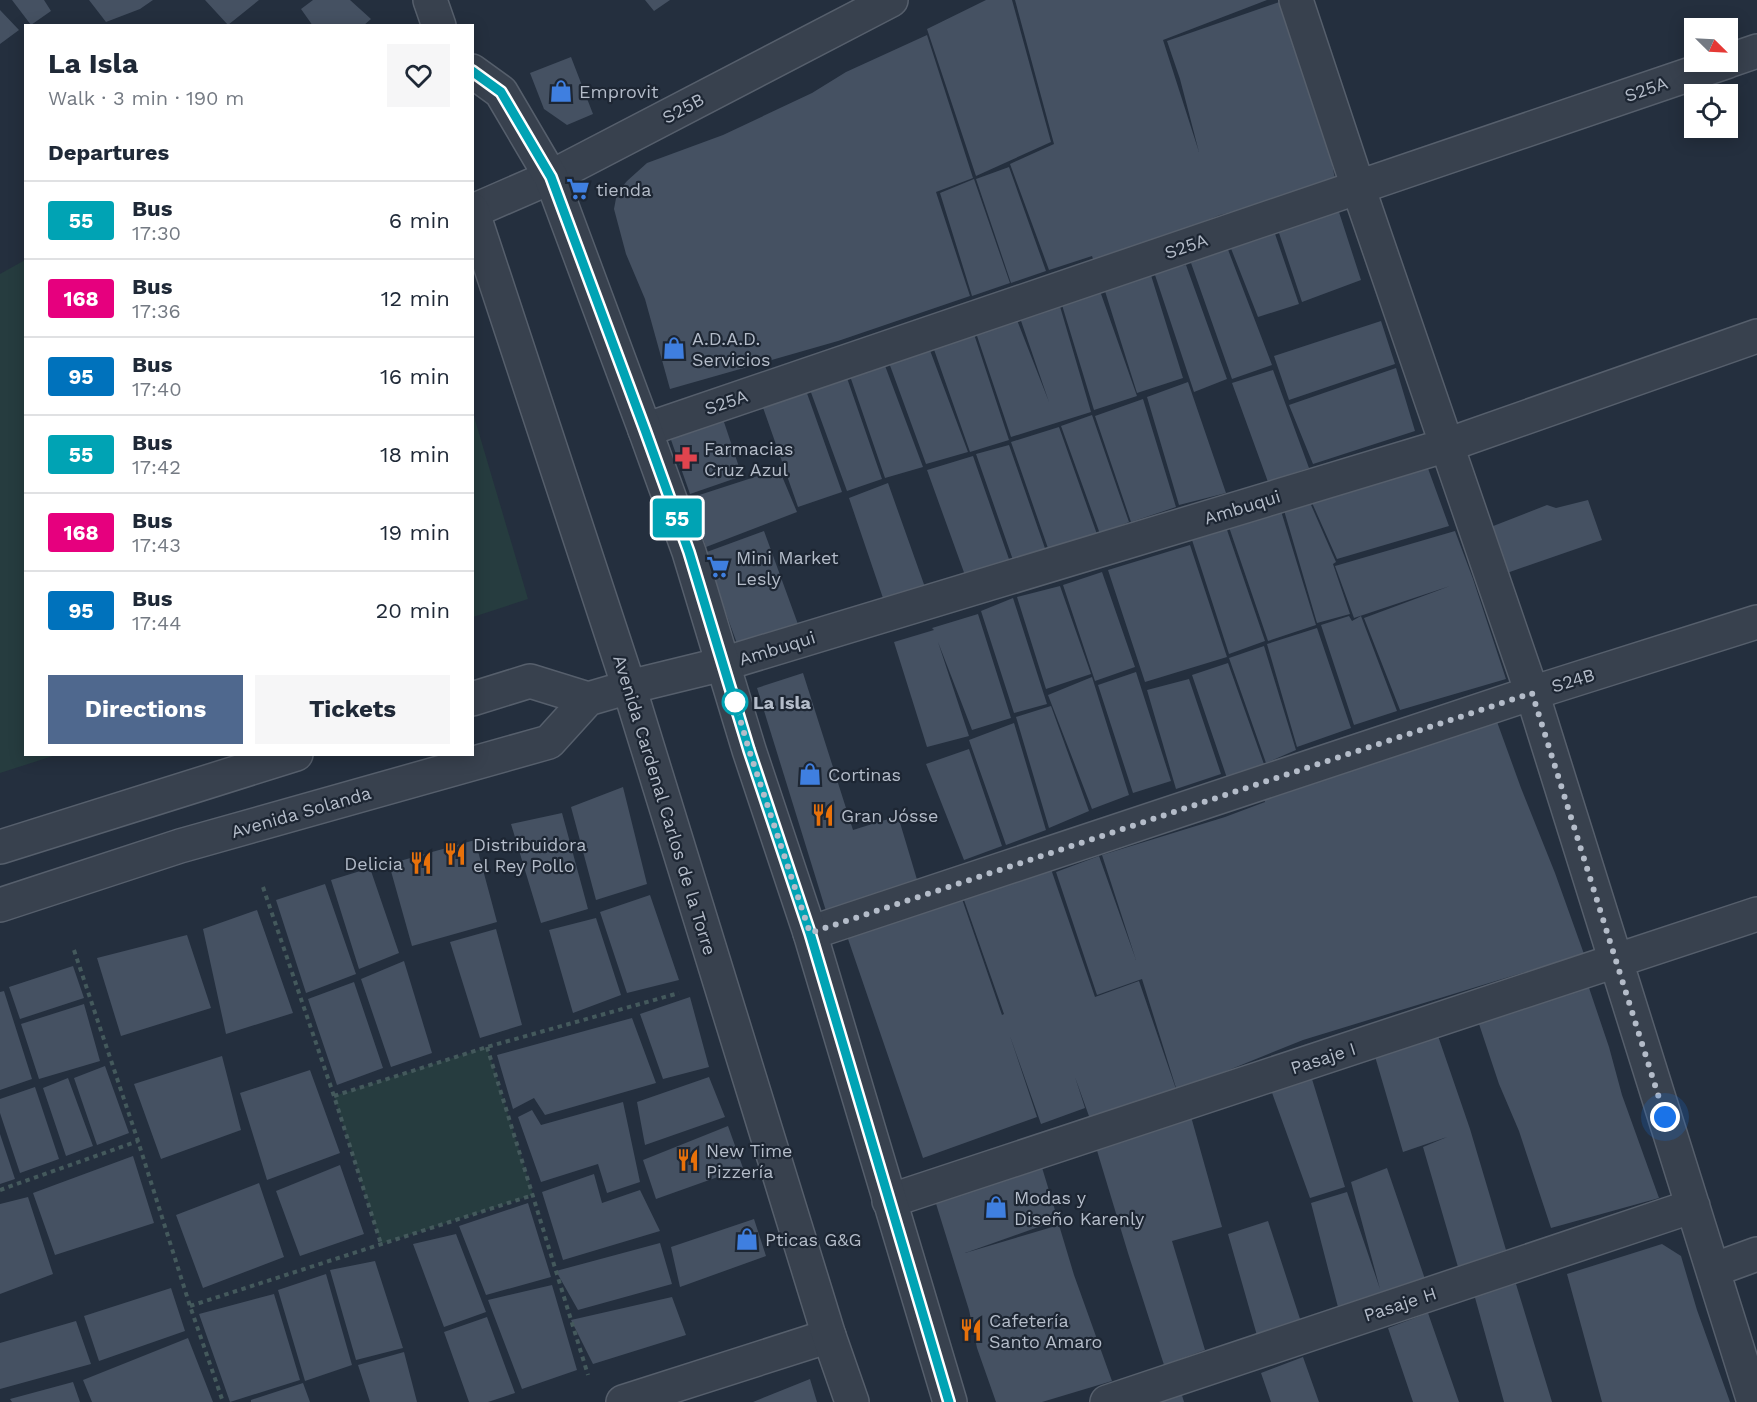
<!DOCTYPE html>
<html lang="en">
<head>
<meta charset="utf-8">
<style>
	body { margin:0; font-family:"Work Sans",sans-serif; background:#f6f6f7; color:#1f2937; height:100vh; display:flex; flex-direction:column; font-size:22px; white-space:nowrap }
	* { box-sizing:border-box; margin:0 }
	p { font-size:20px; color:#747a83 }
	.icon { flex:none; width:33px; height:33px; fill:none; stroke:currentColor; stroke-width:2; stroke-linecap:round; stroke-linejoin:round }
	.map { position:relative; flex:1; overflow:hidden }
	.details { position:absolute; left:24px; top:24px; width:450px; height:732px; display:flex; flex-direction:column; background:#fff; border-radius:0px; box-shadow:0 3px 15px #0003 }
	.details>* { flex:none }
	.badge { padding:0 12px; border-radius:4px; font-size:21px; line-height:39px }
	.needle { width:39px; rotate:114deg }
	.fabs { position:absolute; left:1684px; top:18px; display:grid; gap:12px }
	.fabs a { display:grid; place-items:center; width:54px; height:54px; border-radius:0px; background:#fff; box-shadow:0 3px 15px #0003; font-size:30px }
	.you { position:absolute; width:30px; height:30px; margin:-15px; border:4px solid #fff; border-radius:50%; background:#1a73e8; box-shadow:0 0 0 9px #1a73e833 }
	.map>.badge { position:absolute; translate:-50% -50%; box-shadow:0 0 0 3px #fff }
	h2 { padding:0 24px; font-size:22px; line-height:54px }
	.round { display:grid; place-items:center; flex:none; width:63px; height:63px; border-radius:0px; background:#f6f6f7 }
	.headline { display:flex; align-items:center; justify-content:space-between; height:102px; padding:0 24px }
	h1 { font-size:28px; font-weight:700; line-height:45px }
	.cta { display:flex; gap:12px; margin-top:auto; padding:12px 24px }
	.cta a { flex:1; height:69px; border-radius:0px; background:#4f688e; color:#fff; font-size:24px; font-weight:700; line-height:69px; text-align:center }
	.cta a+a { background:#f6f6f7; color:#1f2937 }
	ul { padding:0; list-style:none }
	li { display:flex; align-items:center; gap:18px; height:78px; padding:0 24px; border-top:2px solid #e0e1e3 }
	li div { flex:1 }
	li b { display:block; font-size:22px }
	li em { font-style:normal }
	li .badge { min-width:66px; font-weight:700; text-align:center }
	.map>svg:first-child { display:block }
</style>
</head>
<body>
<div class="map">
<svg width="1757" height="1402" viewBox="0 0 1757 1402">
	<rect width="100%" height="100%" fill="#242f3e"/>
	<path fill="#263c3f" d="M 25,260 L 26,754 L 56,755 L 0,773 L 0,274 Z
		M 473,413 L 528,599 L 473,617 L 472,617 Z
		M 487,1047 L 533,1195 L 381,1244 L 334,1096 Z"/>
	<path fill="#455162" d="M 12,0 L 44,0 L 51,11 L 31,25 Z
		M 89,0 L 153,0 L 140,9 L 106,22 Z
		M 205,0 L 259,0 L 228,25 Z
		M 313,0 L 350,0 L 371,19 L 363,26 L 313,26 L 301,9 Z
		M 645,0 L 670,0 L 654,11 Z
		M 986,0 L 1012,0 L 1051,142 L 976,176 L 927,29 Z
		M 1015,0 L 1267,0 L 1163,40 L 1199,152 L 1180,79 L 1167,41 L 1285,0 L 1323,118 L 1336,184 L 1220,215 L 1144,245 L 1094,262 L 1092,256 L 1049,270 L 1010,164 L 1054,144 Z
		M 0,10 L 19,30 L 0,44 Z
		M 927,35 L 973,178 L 936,192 L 970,296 L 838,341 L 670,389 L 645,299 L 626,254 L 614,209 L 617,193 L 627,181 L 647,163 L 723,135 L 812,93 L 846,72 Z
		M 571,57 L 593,114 L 567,125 L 544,109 L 530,73 Z
		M 1009,167 L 1046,271 L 1011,283 L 976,179 Z
		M 974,179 L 1010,283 L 972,296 L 940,193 Z
		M 1338,209 L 1361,280 L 1302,302 L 1277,227 Z
		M 1273,228 L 1299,304 L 1258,317 L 1230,246 Z
		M 1227,247 L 1272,365 L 1232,379 L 1191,263 Z
		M 1186,265 L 1227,379 L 1194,392 L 1154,272 Z
		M 1150,272 L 1183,378 L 1137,393 L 1104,288 Z
		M 1100,291 L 1137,396 L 1094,410 L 1062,305 Z
		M 1059,303 L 1091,412 L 1011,437 L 974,327 L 1015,315 L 1049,402 L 1019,315 Z
		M 1381,321 L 1395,364 L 1289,400 L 1274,356 Z
		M 972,328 L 1009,440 L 970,452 L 931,341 Z
		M 928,345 L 968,452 L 926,464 L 888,360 Z
		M 884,363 L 923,467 L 885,478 L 850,376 Z
		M 1396,368 L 1415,431 L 1313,464 L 1289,405 Z
		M 1273,370 L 1309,468 L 1268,482 L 1232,383 Z
		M 847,378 L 882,479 L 847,491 L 809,387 Z
		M 803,382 L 842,492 L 798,507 L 760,399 Z
		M 1188,382 L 1226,493 L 1179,505 L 1147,397 Z
		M 1143,399 L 1176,507 L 1131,522 L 1095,416 Z
		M 1092,415 L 1129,522 L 1100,534 L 1061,426 Z
		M 723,419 L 742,476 L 690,494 L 670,437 Z
		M 1059,427 L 1098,537 L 1050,554 L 1011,442 Z
		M 1009,445 L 1047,554 L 1013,560 L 976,454 Z
		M 973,456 L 1010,562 L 966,578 L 927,470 Z
		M 1426,463 L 1449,526 L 1337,559 L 1309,496 Z
		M 779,469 L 797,512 L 706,547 L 690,498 Z
		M 888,483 L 926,590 L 885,604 L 849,498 Z
		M 1308,498 L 1336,562 L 1333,564 L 1350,614 L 1317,623 L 1283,507 Z
		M 1588,500 L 1602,540 L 1504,574 L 1483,530 L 1547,505 L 1556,508 Z
		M 1281,511 L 1316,625 L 1268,641 L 1229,527 Z
		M 1226,527 L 1265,641 L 1229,654 L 1192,540 Z
		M 764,531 L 799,627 L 739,649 L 704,553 Z
		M 1455,531 L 1473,579 L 1506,679 L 1400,710 L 1364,618 L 1450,586 L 1354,618 L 1335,566 Z
		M 1190,545 L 1227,657 L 1145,682 L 1108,570 Z
		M 1102,572 L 1135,667 L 1095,681 L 1063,585 Z
		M 1060,586 L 1091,674 L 1046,689 L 1017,597 Z
		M 1013,598 L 1047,704 L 1014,713 L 981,611 Z
		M 978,614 L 1011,718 L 972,730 L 938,642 L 969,736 L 927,747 L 894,642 L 934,630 L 932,628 Z
		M 1349,616 L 1352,621 L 1361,616 L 1397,711 L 1354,725 L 1321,625 Z
		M 1317,628 L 1351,728 L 1297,747 L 1267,644 Z
		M 1264,646 L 1296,750 L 1266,763 L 1229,658 Z
		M 1228,663 L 1265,767 L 1227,778 L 1192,675 Z
		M 1136,672 L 1171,781 L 1133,793 L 1098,685 Z
		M 803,673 L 853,830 L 898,816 L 918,883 L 826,911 L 757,688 Z
		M 1092,677 L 1129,795 L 1092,809 L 1048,695 Z
		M 1189,679 L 1221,774 L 1176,789 L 1147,690 Z
		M 1051,706 L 1089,811 L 1049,828 L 1016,717 Z
		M 1496,719 L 1521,788 L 1555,873 L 1584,954 L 1303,1040 L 1177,1091 L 1142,979 L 1097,995 L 1056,872 L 1099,856 L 1136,960 L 1102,855 L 1225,817 L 1265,802 L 1263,796 Z
		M 1014,723 L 1046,830 L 1006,845 L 969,740 Z
		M 969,749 L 1002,846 L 964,860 L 926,764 Z
		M 623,787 L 647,884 L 596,900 L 571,807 Z
		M 562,813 L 588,909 L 541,923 L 511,824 Z
		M 475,840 L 497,922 L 412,946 L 389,864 Z
		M 370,868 L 399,953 L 359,969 L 331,880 Z
		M 1051,869 L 1095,997 L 1139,981 L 1176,1089 L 1090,1119 L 1075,1077 L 1085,1108 L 1041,1124 L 1010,1036 L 1037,1117 L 923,1158 L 847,936 L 961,896 L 1002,1015 L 1004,1014 L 964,900 Z
		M 325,884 L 356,974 L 306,993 L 276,900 Z
		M 650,895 L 679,980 L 627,993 L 600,912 Z
		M 257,910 L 293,1013 L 226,1034 L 203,929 Z
		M 596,918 L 621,995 L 573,1013 L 549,930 Z
		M 496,929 L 522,1025 L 480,1038 L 450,942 Z
		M 187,935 L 211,1008 L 121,1036 L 97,958 Z
		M 404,961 L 432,1053 L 391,1067 L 361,979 Z
		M 73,966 L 84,998 L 20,1019 L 9,987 Z
		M 1585,976 L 1609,1047 L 1622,1095 L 1659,1198 L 1551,1228 L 1519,1131 L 1499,1084 L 1476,1015 Z
		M 354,982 L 383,1068 L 337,1085 L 308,999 Z
		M 4,991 L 32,1079 L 0,1090 L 0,992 Z
		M 690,997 L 709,1067 L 663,1079 L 640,1014 Z
		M 84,1004 L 100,1061 L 39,1079 L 21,1024 Z
		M 632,1018 L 656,1083 L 545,1115 L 534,1098 L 513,1109 L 497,1055 Z
		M 1436,1030 L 1470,1129 L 1506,1250 L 1458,1267 L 1423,1147 L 1447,1137 L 1403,1152 L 1374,1053 Z
		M 222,1056 L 241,1130 L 161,1159 L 134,1084 Z
		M 105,1066 L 129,1133 L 97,1145 L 74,1078 Z
		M 310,1070 L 340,1153 L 267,1180 L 240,1093 Z
		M 709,1077 L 725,1117 L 645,1145 L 637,1102 Z
		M 68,1078 L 93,1146 L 66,1156 L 43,1088 Z
		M 1312,1079 L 1345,1187 L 1310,1198 L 1271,1090 Z
		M 35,1087 L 59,1159 L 20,1173 L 0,1113 L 0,1099 Z
		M 623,1102 L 640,1182 L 607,1193 L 598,1164 L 541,1182 L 518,1117 L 532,1110 L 541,1125 Z
		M 1190,1113 L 1222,1227 L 1172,1241 L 1205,1350 L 1164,1365 L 1128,1253 L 1095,1144 Z
		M 728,1126 L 743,1168 L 656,1199 L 643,1160 Z
		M 0,1134 L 15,1179 L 0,1184 Z
		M 133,1156 L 154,1223 L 55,1255 L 33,1193 Z
		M 1040,1161 L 1058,1220 L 965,1253 L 1059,1225 L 1074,1275 L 1112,1381 L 1042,1402 L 996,1402 L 977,1348 L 969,1310 L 933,1194 Z
		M 340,1165 L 364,1234 L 300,1256 L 276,1191 Z
		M 1387,1168 L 1426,1282 L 1339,1311 L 1311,1203 L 1347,1192 L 1380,1289 L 1351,1182 Z
		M 594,1174 L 602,1203 L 640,1190 L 660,1231 L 563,1260 L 542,1192 Z
		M 259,1183 L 284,1257 L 203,1288 L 176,1215 Z
		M 28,1197 L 53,1274 L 0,1294 L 0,1204 Z
		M 528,1203 L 551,1277 L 486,1295 L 459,1226 Z
		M 754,1219 L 766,1256 L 680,1287 L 671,1247 Z
		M 1268,1221 L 1302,1325 L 1258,1339 L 1228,1234 Z
		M 456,1234 L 486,1312 L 444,1327 L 413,1244 Z
		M 660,1243 L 672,1284 L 578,1310 L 556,1271 Z
		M 1662,1244 L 1681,1256 L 1697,1310 L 1730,1402 L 1602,1402 L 1567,1274 Z
		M 375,1261 L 403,1348 L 356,1360 L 330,1270 Z
		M 326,1274 L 352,1365 L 305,1381 L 278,1290 Z
		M 1516,1284 L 1552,1402 L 1504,1402 L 1474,1294 Z
		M 552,1285 L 577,1370 L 522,1389 L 488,1300 Z
		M 171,1288 L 185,1331 L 99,1361 L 84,1316 Z
		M 274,1294 L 300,1380 L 230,1402 L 199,1314 Z
		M 672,1297 L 686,1335 L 593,1364 L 571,1320 Z
		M 1428,1313 L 1459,1402 L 1413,1402 L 1388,1328 Z
		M 487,1317 L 515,1393 L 488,1402 L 469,1402 L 444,1332 Z
		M 76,1321 L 91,1364 L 0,1389 L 0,1343 Z
		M 188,1338 L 213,1402 L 92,1402 L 83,1380 Z
		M 404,1352 L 417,1402 L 370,1402 L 358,1365 Z
		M 1303,1357 L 1319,1402 L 1271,1402 L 1261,1373 Z
		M 810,1379 L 817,1402 L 753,1402 Z
		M 73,1382 L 80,1402 L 12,1402 L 10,1399 Z
		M 303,1383 L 310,1402 L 251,1402 L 251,1400 Z
		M 1181,1392 L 1184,1402 L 1152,1402 Z"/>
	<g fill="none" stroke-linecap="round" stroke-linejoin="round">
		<g stroke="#565f6c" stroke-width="36">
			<path id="minor" d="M 1296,0 L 1358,187 L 1532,693 L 1754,1402
				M 1728,61 L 1757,51
				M 473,211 L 551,177 L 891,0
				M 645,430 L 1726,62
				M 723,664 L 1447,445 L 1757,336
				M 810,933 L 1532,693 L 1757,622
				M 889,1201 L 1757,914
				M 1713,1270 L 1757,1254
				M 623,1402 L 829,1336
				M 1107,1402 L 1693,1206"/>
		</g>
		<g stroke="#565f6c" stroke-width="36">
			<path id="tertiary" d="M 430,0 L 439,26
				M 472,71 L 501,92 L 551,177 L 645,430 L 689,552 L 749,750 L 810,933 L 950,1402
				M 472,210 L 629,687 L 829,1336 L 852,1402
				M 472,699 L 530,681 L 588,699
				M 0,847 L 296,754
				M 0,905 L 180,846 L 549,742 L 588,699 L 629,687 L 723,664"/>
		</g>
		<path stroke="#44595c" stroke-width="4" stroke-dasharray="4.5 4.5" stroke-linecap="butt" d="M 263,887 L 334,1096 L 381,1244
			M 74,950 L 138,1141 L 190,1306 L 223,1402
			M 487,1047 L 588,1375
			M 334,1096 L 487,1047 L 679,993
			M 0,1190 L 138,1141
			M 190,1306 L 533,1195"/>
		<use href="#minor" stroke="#38414e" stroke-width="33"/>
		<use href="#tertiary" stroke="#38414e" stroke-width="33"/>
	</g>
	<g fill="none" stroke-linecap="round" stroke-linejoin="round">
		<g stroke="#fff" stroke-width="14">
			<path id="line" d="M 472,71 L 501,92 L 551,177 L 645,430 L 689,552 L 749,750 L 810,933 L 949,1402"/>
		</g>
		<use href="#line" stroke="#00a3b4" stroke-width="9"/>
		<path stroke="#b4bcc9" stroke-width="6" stroke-dasharray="0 10.8" d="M 735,702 L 749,750 L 810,933 L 1532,693 L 1665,1117"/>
	</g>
	<defs>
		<g id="shop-bare" transform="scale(1.8)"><path d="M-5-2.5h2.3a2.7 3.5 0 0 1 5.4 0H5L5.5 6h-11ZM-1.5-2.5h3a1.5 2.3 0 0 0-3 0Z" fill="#3f7fe0" stroke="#1d2633" stroke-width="2.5" paint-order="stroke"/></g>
		<g id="supermarket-bare" transform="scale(1.8)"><path d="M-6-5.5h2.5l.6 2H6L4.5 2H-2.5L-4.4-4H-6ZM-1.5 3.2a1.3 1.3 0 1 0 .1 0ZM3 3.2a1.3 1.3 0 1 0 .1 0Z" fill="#3f7fe0" stroke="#1d2633" stroke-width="2.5" paint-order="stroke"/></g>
		<g id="pharmacy-bare" transform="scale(1.8)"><path d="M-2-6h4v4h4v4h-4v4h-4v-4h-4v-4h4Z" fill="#e0444e" stroke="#1d2633" stroke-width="2.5" paint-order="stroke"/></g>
		<g id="restaurant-bare" transform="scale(1.8)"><path d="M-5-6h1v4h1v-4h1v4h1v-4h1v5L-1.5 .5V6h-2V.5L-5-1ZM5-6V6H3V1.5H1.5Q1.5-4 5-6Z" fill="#e8710a" stroke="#1d2633" stroke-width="2.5" paint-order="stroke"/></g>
	</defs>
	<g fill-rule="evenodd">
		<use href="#shop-bare" x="561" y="91"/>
		<use href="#supermarket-bare" x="578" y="189"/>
		<use href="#shop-bare" x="674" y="348"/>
		<use href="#pharmacy-bare" x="686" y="458"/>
		<use href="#supermarket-bare" x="718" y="567"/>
		<use href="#shop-bare" x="810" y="774"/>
		<use href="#restaurant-bare" x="823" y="815"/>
		<use href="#restaurant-bare" x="455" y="854"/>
		<use href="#restaurant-bare" x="421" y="863"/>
		<use href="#restaurant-bare" x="688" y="1160"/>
		<use href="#shop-bare" x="996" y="1207"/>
		<use href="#shop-bare" x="747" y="1239"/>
		<use href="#restaurant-bare" x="971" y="1330"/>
	</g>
	<circle fill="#fff" stroke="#00a3b4" stroke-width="3" cx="735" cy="702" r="12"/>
	<g text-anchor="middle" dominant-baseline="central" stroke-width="4.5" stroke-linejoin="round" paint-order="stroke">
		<g font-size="18" fill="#b4bcc9" stroke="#1d2633">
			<text transform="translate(1646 89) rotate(-19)">S25A</text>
			<text transform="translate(683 108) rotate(-28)">S25B</text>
			<text transform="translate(1186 246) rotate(-19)">S25A</text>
			<text transform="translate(726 402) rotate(-19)">S25A</text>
			<text transform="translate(1242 507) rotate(-17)">Ambuqui</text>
			<text transform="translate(777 648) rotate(-17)">Ambuqui</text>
			<text transform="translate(1573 680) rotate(-17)">S24B</text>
			<text transform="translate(665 805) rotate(73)">Avenida Cardenal Carlos de la Torre</text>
			<text transform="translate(301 812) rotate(-16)">Avenida Solanda</text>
			<text transform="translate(1323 1058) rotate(-18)">Pasaje I</text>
			<text transform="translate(1400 1304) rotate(-18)">Pasaje H</text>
		</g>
		<g font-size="18" fill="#b4bcc9" stroke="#1d2633" text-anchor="start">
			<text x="579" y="91">Emprovit</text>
			<text x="596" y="189">tienda</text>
			<text x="692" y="338">A.D.A.D.<tspan x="692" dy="21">Servicios</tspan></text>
			<text x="704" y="448">Farmacias<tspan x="704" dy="21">Cruz Azul</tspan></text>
			<text x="736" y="557">Mini Market<tspan x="736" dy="21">Lesly</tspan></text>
			<text x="828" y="774">Cortinas</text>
			<text x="841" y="815">Gran Jósse</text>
			<text x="473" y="844">Distribuidora<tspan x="473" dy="21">el Rey Pollo</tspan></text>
			<text x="403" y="863" text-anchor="end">Delicia</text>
			<text x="706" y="1150">New Time<tspan x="706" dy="21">Pizzería</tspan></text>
			<text x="1014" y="1197">Modas y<tspan x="1014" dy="21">Diseño Karenly</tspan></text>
			<text x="765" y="1239">Pticas G&amp;G</text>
			<text x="989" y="1320">Cafetería<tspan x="989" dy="21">Santo Amaro</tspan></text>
		</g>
		<g font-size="18" font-weight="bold" fill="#b4bcc9" stroke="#1d2633" text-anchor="start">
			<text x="753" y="702">La Isla</text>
		</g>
	</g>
</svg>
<div class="fabs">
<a><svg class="needle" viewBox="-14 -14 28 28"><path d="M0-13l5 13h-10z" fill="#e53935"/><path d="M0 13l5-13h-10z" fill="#747a83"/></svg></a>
<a><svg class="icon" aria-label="locate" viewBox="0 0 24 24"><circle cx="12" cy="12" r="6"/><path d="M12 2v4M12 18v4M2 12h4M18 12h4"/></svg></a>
</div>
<div class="you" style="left:1665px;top:1117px"></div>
<b class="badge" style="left:677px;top:518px;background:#00a3b4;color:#fff">55</b>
<section class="details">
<div class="headline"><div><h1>La Isla</h1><p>Walk · 3 min · 190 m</p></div><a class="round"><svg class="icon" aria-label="heart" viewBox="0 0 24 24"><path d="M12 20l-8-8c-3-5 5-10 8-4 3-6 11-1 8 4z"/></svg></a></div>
<h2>Departures</h2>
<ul>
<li><span class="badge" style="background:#00a3b4;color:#fff">55</span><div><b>Bus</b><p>17:30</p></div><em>6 min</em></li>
<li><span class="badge" style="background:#e6007e;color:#fff">168</span><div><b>Bus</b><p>17:36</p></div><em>12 min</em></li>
<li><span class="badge" style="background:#0072bc;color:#fff">95</span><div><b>Bus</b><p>17:40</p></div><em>16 min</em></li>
<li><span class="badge" style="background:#00a3b4;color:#fff">55</span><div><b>Bus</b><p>17:42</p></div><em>18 min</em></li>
<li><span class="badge" style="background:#e6007e;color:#fff">168</span><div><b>Bus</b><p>17:43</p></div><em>19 min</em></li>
<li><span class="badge" style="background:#0072bc;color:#fff">95</span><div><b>Bus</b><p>17:44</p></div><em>20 min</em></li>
</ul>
<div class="cta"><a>Directions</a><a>Tickets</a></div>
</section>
</div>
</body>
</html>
